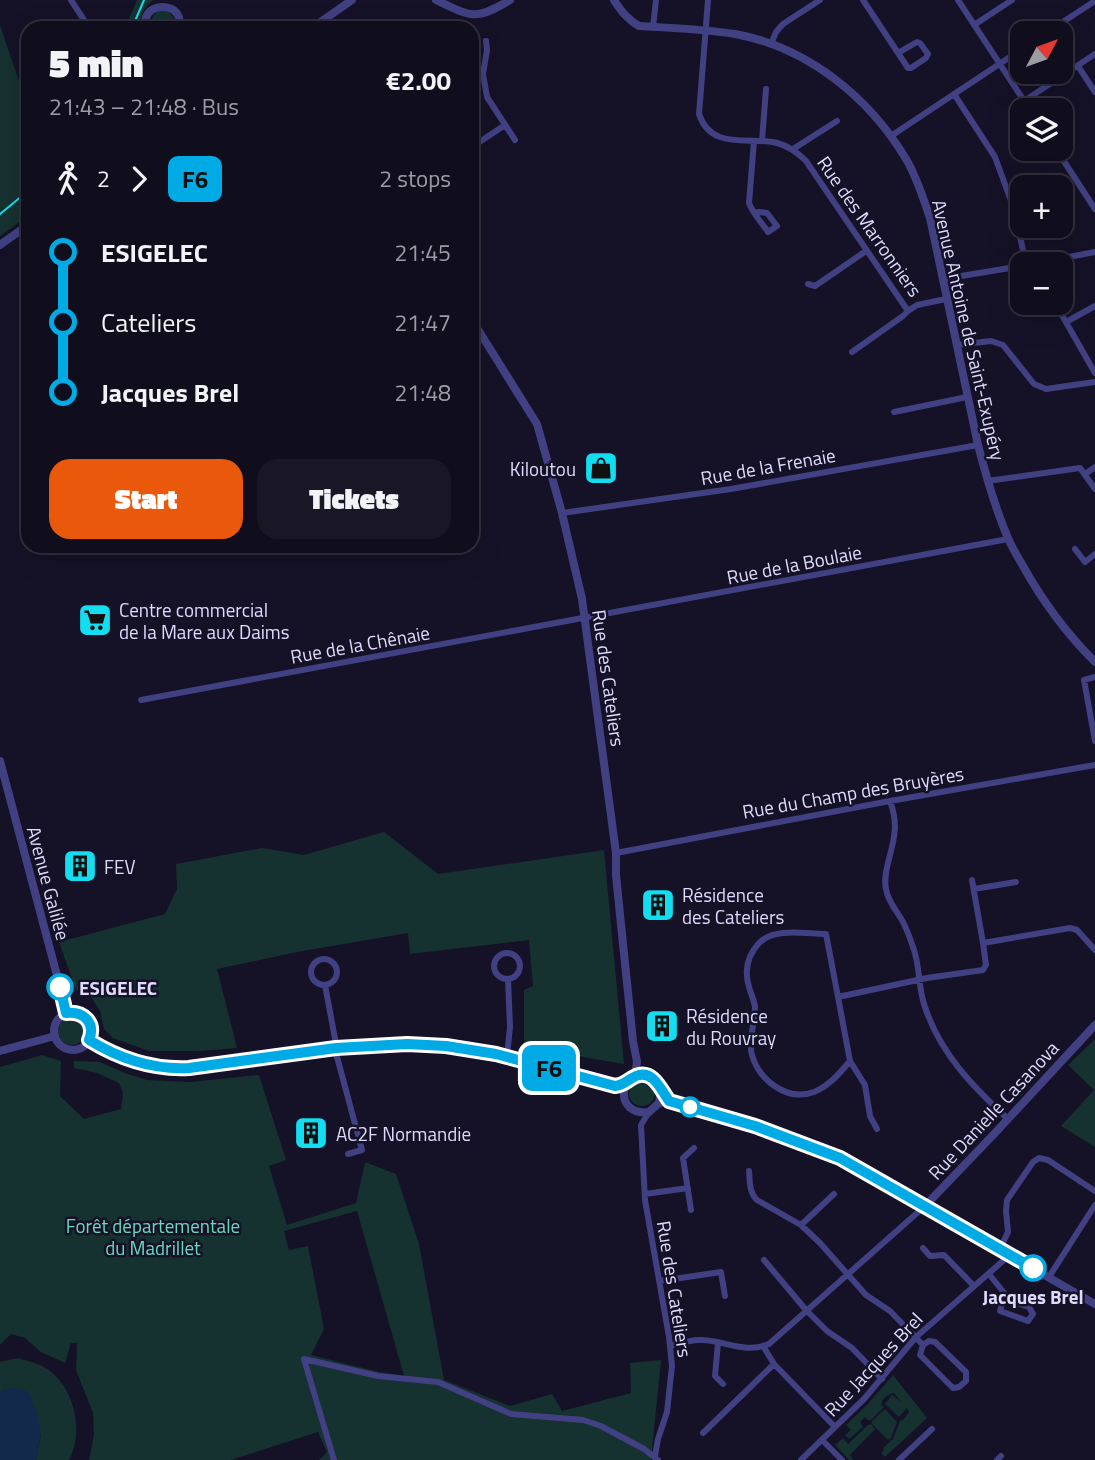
<!DOCTYPE html>
<html lang="en">
<head>
<meta charset="utf-8">
<style>
	body { margin:0; font-family:"Titillium Web",sans-serif; background:#191726; color:#f1f3f6; height:100vh; display:flex; flex-direction:column; font-size:26px; white-space:nowrap }
	* { box-sizing:border-box; margin:0 }
	p { font-size:23px; color:#9c9ca4 }
	.icon { flex:none; width:38px; height:38px; fill:none; stroke:currentColor; stroke-width:2; stroke-linecap:round; stroke-linejoin:round }
	.map { position:relative; flex:1; overflow:hidden }
	.side { position:absolute; left:21px; top:21px; width:458px; height:532px; display:flex; flex-direction:column; background:#100e1d; border-radius:21px; box-shadow:0 7px 28px #0002,0 0 0 2px #302e3b }
	.side>* { flex:none }
	.badge { padding:0 14px; border-radius:10px; font-size:24px; line-height:46px }
	.needle { width:46px; rotate:49deg }
	.fabs { position:absolute; left:1010px; top:21px; display:grid; gap:14px }
	.fabs a { display:grid; place-items:center; width:63px; height:63px; border-radius:14px; background:#100e1d; box-shadow:0 7px 28px #0002,0 0 0 2px #302e3b; font-size:35px }
	.map>.badge { position:absolute; translate:-50% -50%; box-shadow:0 0 0 4px #fff }
	.legs { display:flex; align-items:center; gap:10px; height:77px; padding:0 28px; font-size:23px }
	.legs p { margin-inline-start:auto }
	.summary { display:flex; align-items:center; justify-content:space-between; height:119px; padding:0 28px }
	h1 { font-size:38px; font-weight:800; line-height:52px }
	.cta { display:flex; gap:14px; margin-top:auto; padding:14px 28px }
	.cta a { flex:1; height:80px; border-radius:21px; background:#ea580c; color:#fff; font-size:28px; font-weight:800; line-height:80px; text-align:center }
	.cta a+a { background:#191726; color:#f1f3f6 }
	ul { padding:0 28px; list-style:none }
	li { display:flex; align-items:center; gap:24px; height:70px; font-size:26px }
	li i { display:grid; place-items:center; width:10px; height:100%; margin:0 9px; background:currentColor }
	li i::after { content:''; width:18px; height:18px; margin:-9px; border:5px solid; border-radius:50%; background:#100e1d }
	li p { margin-inline-start:auto }
	li:first-child i { background:linear-gradient(#0000 50%,currentColor 0) }
	li:last-child i { background:linear-gradient(currentColor 50%,#0000 0) }
	.map>svg:first-child { display:block }
</style>
</head>
<body>
<div class="map">
<svg width="1095" height="1460" viewBox="0 0 1095 1460">
	<rect width="100%" height="100%" fill="#151227"/>
	<path fill="#153130" fill-rule="evenodd" d="M 137,0 L 153,0 C 144,8 139,16 143,28 L 125,28 Z
		M 161,9 C 171,13 178,17 171,28 L 154,28 C 149,19 153,14 161,9 Z
		M 0,25 L 24,96 L 28,102 L 28,216 L 0,236 Z
		M 384,832 L 438,874 L 604,850 L 624,1064 L 524,1047 L 524,990 L 533,986 L 529,940 L 410,954 L 408,933 L 297,952 L 217,969 L 237,1048 L 199,1051 L 149,1051 L 113,1038 L 104,1029 L 100,1011 L 91,997 L 76,990 L 59,942 L 165,914 L 177,889 L 176,864 L 262,848 L 304,855 Z
		M58 1031a14 14 0 1 1 28 0a14 14 0 1 1-28 0Z
		M 1095,1039 L 1095,1147 L 1061,1126 L 1094,1090 L 1068,1065 Z
		M 42,1055 L 61,1061 L 60,1096 L 84,1119 L 121,1109 L 123,1093 L 119,1083 L 97,1073 L 74,1068 L 74,1061 L 100,1062 L 125,1073 L 147,1080 L 190,1082 L 259,1075 L 286,1160 L 269,1166 L 287,1225 L 356,1203 L 365,1162 L 396,1174 L 419,1244 L 444,1380 L 510,1406 L 552,1394 L 562,1411 L 631,1393 L 630,1363 L 661,1360 L 651,1460 L 319,1460 L 327,1452 L 318,1432 L 231,1460 L 89,1460 L 94,1435 L 93,1413 L 76,1370 L 77,1343 L 71,1343 L 65,1363 L 41,1352 L 25,1338 L 11,1334 L 0,1345 L 0,1067 ZM 357,1211 L 404,1376 L 379,1372 L 311,1355 L 324,1329 L 308,1246 L 289,1250 L 284,1231 Z
		M629 1093a13 13 0 1 1 26 0a13 13 0 1 1-26 0Z
		M 18,1358 C 27,1361 41,1364 49,1370 C 75,1390 84,1432 69,1460 L 36,1460 L 41,1433 L 5,1389 L 0,1393 L 0,1362 Z
		M 893,1375 L 927,1418 L 885,1457 L 881,1453 L 884,1450 L 883,1448 L 893,1439 L 900,1421 L 904,1419 L 909,1412 L 907,1408 L 899,1417 L 885,1404 L 892,1395 L 902,1403 L 894,1393 C 888,1393 882,1399 881,1405 L 884,1407 L 871,1420 L 868,1420 L 865,1417 L 860,1422 L 863,1427 L 849,1439 L 845,1435 L 851,1430 L 846,1425 L 867,1405 Z
		M 885,1409 L 897,1422 L 891,1438 L 888,1440 L 872,1424 L 872,1421 Z
		M 871,1424 L 875,1429 L 850,1455 L 853,1460 L 849,1460 L 835,1445 L 843,1438 L 848,1444 L 868,1425 Z"/>
	<path fill="#12294b" d="M 15,1388 L 25,1390 L 31,1397 L 38,1415 L 41,1433 L 36,1460 L 0,1460 L 0,1393 L 5,1389 Z"/>
	<g fill="none" stroke-linecap="round" stroke-linejoin="round">
		<path stroke="#414083" stroke-width="6" d="M 71,0 L 84,20 L 84,28
			M 708,0 L 699,114 C 711,151 749,136 777,143 C 789,146 797,152 806,161 L 908,311 L 917,305 L 946,299
			M 863,0 L 908,68 L 911,68 L 926,58 L 928,54 L 920,43 L 917,42 L 898,53
			M 958,0 L 1030,110
			M 974,25 L 1012,0
			M 653,27 L 656,0
			M 1046,33 L 1095,1
			M 486,41 L 487,50 L 483,74 L 487,97 L 515,140
			M 771,44 L 776,32 L 783,24 L 820,0
			M 1078,66 L 1095,92
			M 954,94 L 995,157 L 1014,209 L 1026,264
			M 1024,101 L 1095,54
			M 891,136 L 1022,49
			M 754,141 L 749,203 C 753,214 762,223 768,232 L 777,226 L 767,213 L 759,212 L 755,213
			M 762,141 L 766,89
			M 472,147 L 505,125
			M 793,149 L 837,121
			M 1056,149 L 1095,209
			M 1032,264 L 1095,252
			M 943,279 L 1022,266
			M 808,284 L 815,286 L 866,251
			M 1055,303 L 1095,373
			M 1066,322 L 1095,306
			M 957,345 L 991,341 L 1003,345 L 1034,384 L 1046,389 L 1095,382
			M 852,352 L 903,316 L 908,311
			M 894,412 L 967,397
			M 1085,474 L 1095,467
			M 987,481 L 1080,468 L 1095,489
			M 562,513 L 731,489 L 978,445
			M 1075,549 L 1085,562 L 1095,554
			M 1095,677 L 1084,680 L 1095,741
			M 141,700 L 1008,539
			M 890,801 C 899,825 894,839 888,863 C 886,872 884,880 886,889 C 888,902 897,911 903,922 C 907,930 910,938 913,947 C 920,965 918,985 924,1004 C 939,1052 972,1086 1008,1119
			M 616,853 L 890,801 L 1095,765
			M 972,880 L 983,943
			M 974,889 L 1016,882
			M494 966a13 13 0 1 1 26 0a13 13 0 1 1-26 0Z
			M311 972a13 13 0 1 1 26 0a13 13 0 1 1-26 0Z
			M 325,985 L 336,1044 L 336,1053 L 362,1150 L 348,1154
			M 838,997 L 850,1061 C 840,1073 829,1086 814,1092 C 787,1102 759,1080 752,1055 C 748,1041 755,1023 755,1007 C 754,1000 751,994 749,987 C 744,970 747,956 759,943 C 775,927 805,934 826,934 L 838,997 L 927,978 L 983,970 L 986,965 L 983,943 L 1070,928 L 1077,930 L 1095,950
			M 507,1056 L 510,1027 L 508,979
			M 850,1061 L 865,1085 L 870,1116 L 877,1129
			M 649,1112 L 641,1125 L 645,1200 L 669,1337 L 672,1366 L 667,1412 L 658,1439 L 655,1456
			M 749,1171 C 750,1182 749,1192 757,1200 L 801,1225 L 820,1243 L 866,1295 L 890,1311 L 923,1345 L 920,1355 L 953,1388 L 959,1387 L 966,1381 L 966,1372 L 935,1342 L 929,1341 L 923,1345
			M 645,1194 L 688,1188
			M 691,1210 L 683,1158 L 694,1148
			M 801,1225 L 834,1194
			M 923,1248 L 930,1256 L 944,1255 L 974,1286
			M 1000,1249 L 1008,1232 L 1006,1211 L 1007,1200 L 1033,1162 L 1039,1158 L 1048,1160 L 1095,1191
			M 764,1260 L 806,1310 L 827,1331 L 852,1348 L 882,1379
			M 989,1274 L 1005,1294 L 1000,1311 L 1028,1321 L 1033,1314 L 1029,1307 L 1004,1299
			M 1049,1277 L 1095,1205
			M 660,1281 L 721,1272 L 725,1296
			M 718,1343 L 715,1376 L 723,1384
			M 670,1346 C 680,1343 692,1339 703,1340 C 725,1341 746,1354 769,1344 L 925,1206
			M 763,1346 L 774,1364 L 835,1427
			M 703,1433 L 774,1364
			M 822,1440 L 842,1460
			M 334,1460 L 304,1359 L 378,1376 L 438,1382 L 511,1414 L 583,1420 L 601,1426 L 644,1449 L 658,1460
			M 801,1460 L 864,1399 L 916,1337 L 1004,1260 L 1009,1254
			M 899,1460 L 932,1429
			M 997,1460 L 1001,1456"/>
		<path stroke="#414083" stroke-width="8" d="M 436,0 C 472,17 475,21 510,0
			M 614,0 C 621,11 627,19 639,26 C 671,28 703,29 735,34 C 807,47 869,97 906,159 C 917,177 923,198 930,218 L 978,445 C 986,476 995,508 1008,538 C 1012,548 1018,557 1023,566 C 1043,602 1066,633 1095,662
			M 147,28 C 137,0 188,0 178,28
			M 312,28 L 352,0
			M 0,245 L 28,225
			M 472,320 L 537,424 L 562,513 L 582,599 L 616,853 L 616,875 L 623,944 L 633,1041 L 637,1062 L 635,1075 L 633,1078
			M 0,761 L 67,1013
			M54 1031a19 19 0 1 1 38 0a19 19 0 1 1-38 0Z
			M 89,1040 C 115,1057 142,1066 173,1068 C 251,1064 328,1043 407,1044 C 440,1044 474,1049 507,1056 C 543,1065 579,1078 615,1086 L 623,1085 L 627,1082
			M 0,1051 L 55,1036
			M 649,1076 C 616,1070 615,1117 649,1112 L 659,1103 L 661,1090
			M 659,1103 L 669,1101 L 755,1126 L 840,1158 L 1095,1304
			M 925,1206 L 995,1133 L 1095,1025"/>
		<path stroke="#13ddf0" stroke-width="2" d="M 132,28 L 144,0
			M 0,214 L 28,191"/>
	</g>
	<g fill="none" stroke-linecap="round" stroke-linejoin="round">
		<g stroke="#fff" stroke-width="16">
			<path id="line-1" d="M 60,987 L 66,1013 C 84,1011 96,1023 89,1040 C 120,1059 152,1070 189,1068 L 336,1048 L 407,1044 L 446,1046 L 496,1054 L 615,1086 C 625,1085 627,1080 636,1076 C 653,1069 661,1090 669,1101 L 755,1126 L 840,1158 L 1033,1268"/>
		</g>
		<use href="#line-1" stroke="#00abe5" stroke-width="10"/>
	</g>
	<defs>
		<g id="shop-square" transform="scale(1.75)"><rect x="-9" y="-9" width="18" height="18" rx="4" fill="#13ddf0" stroke="#151227"/><path d="M-5-2.5h2.3a2.7 3.5 0 0 1 5.4 0H5L5.5 6h-11ZM-1.5-2.5h3a1.5 2.3 0 0 0-3 0Z" fill="#111"/></g>
		<g id="supermarket-square" transform="scale(1.75)"><rect x="-9" y="-9" width="18" height="18" rx="4" fill="#13ddf0" stroke="#151227"/><path d="M-6-5.5h2.5l.6 2H6L4.5 2H-2.5L-4.4-4H-6ZM-1.5 3.2a1.3 1.3 0 1 0 .1 0ZM3 3.2a1.3 1.3 0 1 0 .1 0Z" fill="#111"/></g>
		<g id="building-square" transform="scale(1.75)"><rect x="-9" y="-9" width="18" height="18" rx="4" fill="#13ddf0" stroke="#151227"/><path d="M-4-6H4V6H1V3H-1V6H-4ZM-2.5-4.3h1.7v1.8h-1.7ZM.8-4.3h1.7v1.8H.8ZM-2.5-1h1.7V.8h-1.7ZM.8-1h1.7V.8H.8Z" fill="#111"/></g>
	</defs>
	<g fill-rule="evenodd">
		<use href="#shop-square" x="601" y="468"/>
		<use href="#supermarket-square" x="95" y="620"/>
		<use href="#building-square" x="80" y="866"/>
		<use href="#building-square" x="658" y="905"/>
		<use href="#building-square" x="662" y="1026"/>
		<use href="#building-square" x="311" y="1133"/>
	</g>
	<g fill="#fff" stroke="#00abe5" stroke-width="3.5">
		<circle cx="60" cy="987" r="12"/>
		<circle cx="690" cy="1107" r="9"/>
		<circle cx="1033" cy="1268" r="12"/>
	</g>
	<g text-anchor="middle" dominant-baseline="central" stroke-width="5" stroke-linejoin="round" paint-order="stroke">
		<g font-size="19" fill="#dedbfd" stroke="#151227">
			<text transform="translate(870 226) rotate(55)">Rue des Marronniers</text>
			<text transform="translate(969 330) rotate(77)">Avenue Antoine de Saint-Exupéry</text>
			<text transform="translate(768 466) rotate(-10)">Rue de la Frenaie</text>
			<text transform="translate(794 564) rotate(-11)">Rue de la Boulaie</text>
			<text transform="translate(360 644) rotate(-10)">Rue de la Chênaie</text>
			<text transform="translate(609 678) rotate(82)">Rue des Cateliers</text>
			<text transform="translate(853 792) rotate(-10)">Rue du Champ des Bruyères</text>
			<text transform="translate(49 883) rotate(75)">Avenue Galilée</text>
			<text transform="translate(993 1110) rotate(-47)">Rue Danielle Casanova</text>
			<text transform="translate(675 1289) rotate(81)">Rue des Cateliers</text>
			<text transform="translate(873 1364) rotate(-47)">Rue Jacques Brel</text>
		</g>
		<g font-size="19" fill="#dedbfd" stroke="#151227" text-anchor="start">
			<text x="576" y="468" text-anchor="end">Kiloutou</text>
			<text x="119" y="609">Centre commercial<tspan x="119" dy="22">de la Mare aux Daims</tspan></text>
			<text x="104" y="866">FEV</text>
			<text x="682" y="894">Résidence<tspan x="682" dy="22">des Cateliers</tspan></text>
			<text x="686" y="1015">Résidence<tspan x="686" dy="22">du Rouvray</tspan></text>
			<text x="336" y="1133">AC2F Normandie</text>
		</g>
		<g font-size="19" font-weight="bold" fill="#dedbfd" stroke="#151227" text-anchor="start">
			<text x="79" y="987">ESIGELEC</text>
			<text x="1033" y="1296" text-anchor="middle">Jacques Brel</text>
		</g>
		<g font-size="19" fill="#6ad9bc" stroke="#151227">
			<text x="153" y="1225">Forêt départementale<tspan x="153" dy="22">du Madrillet</tspan></text>
		</g>
	</g>
</svg>
<div class="fabs">
<a><svg class="needle" viewBox="-14 -14 28 28"><path d="M0-13l5 13h-10z" fill="#e53935"/><path d="M0 13l5-13h-10z" fill="#9c9ca4"/></svg></a>
<a><svg class="icon" aria-label="layers" viewBox="0 0 24 24"><path d="M12 4l9 5-9 5-9-5zM3 14l9 5 9-5"/></svg></a>
<a>+</a>
<a>−</a>
</div>
<b class="badge" style="left:549px;top:1068px;background:#00abe5;color:#111">F6</b>
<section class="side">
<div class="summary"><div><h1>5 min</h1><p>21:43 – 21:48 · Bus</p></div><b>€2.00</b></div>
<div class="legs"><svg class="icon" aria-label="walk" viewBox="0 0 24 24"><circle cx="13" cy="4" r="2"/><path d="M13 8l-2 6 4 7M11 14l-3 7M7 12l3-4h3l4 4"/></svg>2<svg class="icon" aria-label="forward" viewBox="0 0 24 24"><path d="M9 5l7 7-7 7"/></svg><b class="badge" style="background:#00abe5;color:#111">F6</b><p>2 stops</p></div>
<ul>
<li><i style="color:#00abe5"></i><b>ESIGELEC</b><p>21:45</p></li>
<li><i style="color:#00abe5"></i><span>Cateliers</span><p>21:47</p></li>
<li><i style="color:#00abe5"></i><b>Jacques Brel</b><p>21:48</p></li>
</ul>
<div class="cta"><a>Start</a><a>Tickets</a></div>
</section>
</div>
</body>
</html>
